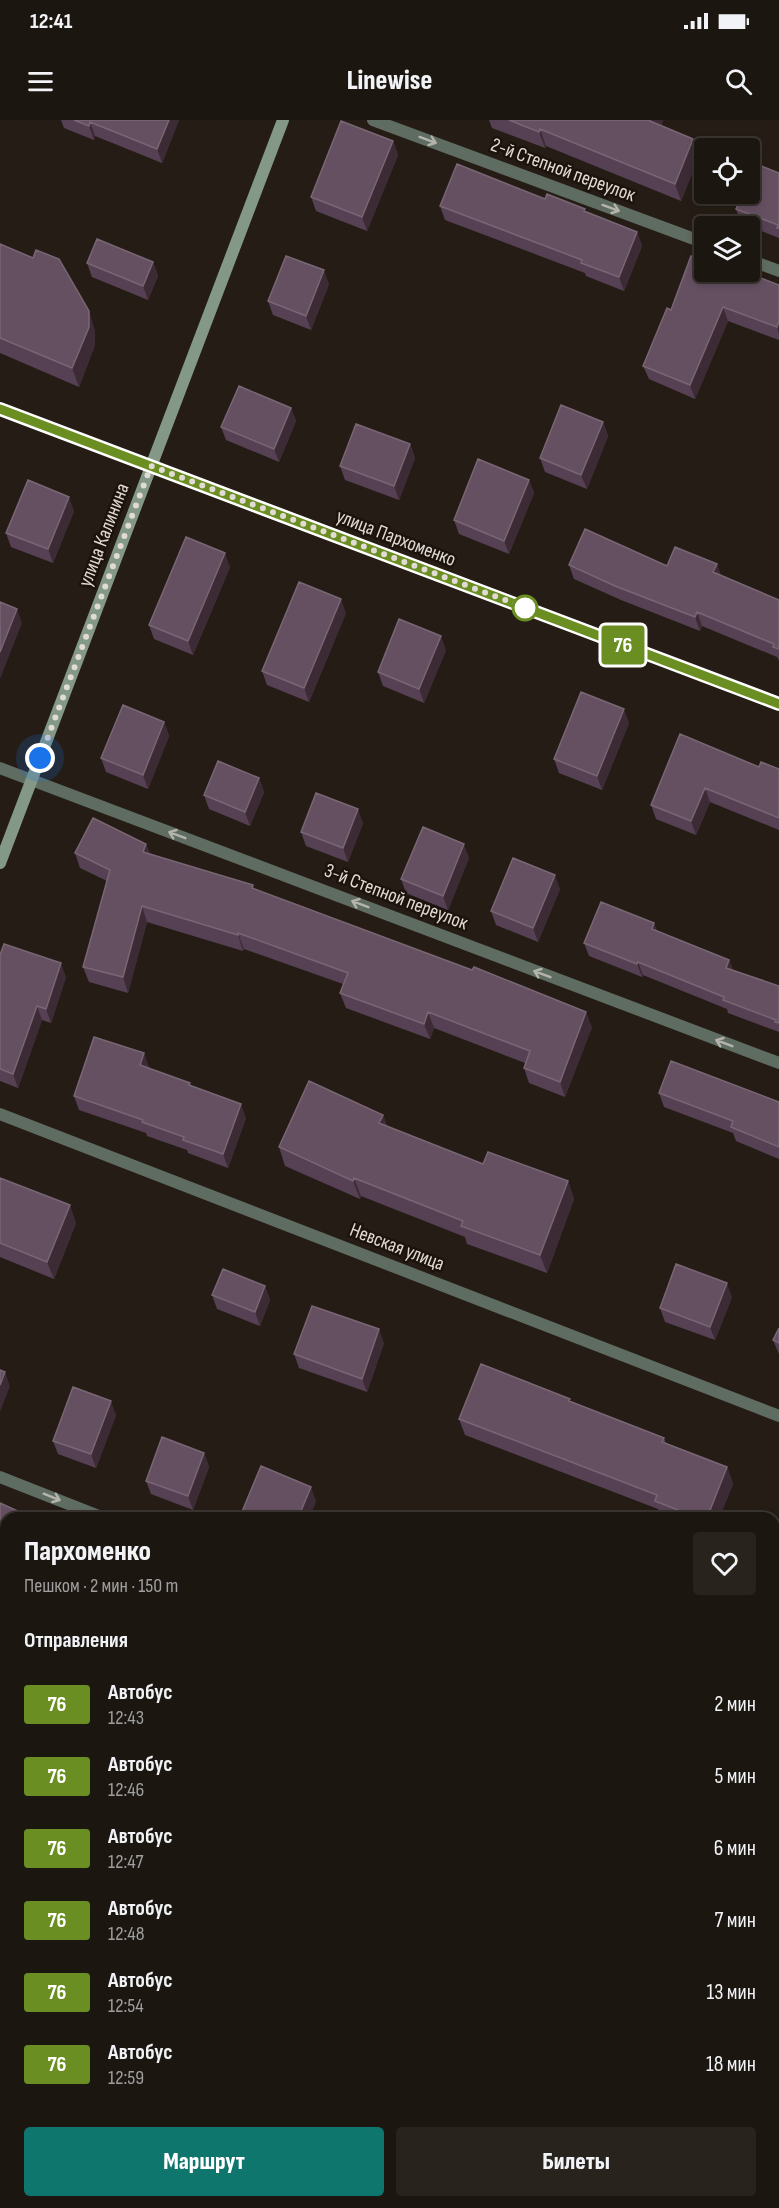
<!DOCTYPE html>
<html lang="ru">
<head>
<meta charset="utf-8">
<style>
	body { margin:0; font-family:"Sofia Sans Condensed",sans-serif; background:#29231e; color:#f1f3f6; height:100vh; display:flex; flex-direction:column; font-size:22px; white-space:nowrap }
	* { box-sizing:border-box; margin:0 }
	p { font-size:20px; color:#a09f9f }
	.icon { flex:none; width:33px; height:33px; fill:none; stroke:currentColor; stroke-width:2; stroke-linecap:round; stroke-linejoin:round }
	.map { position:relative; flex:1; overflow:hidden }
	.drawer { position:absolute; left:0px; top:1392px; width:780px; height:696px; display:flex; flex-direction:column; background:#1c1610; border-radius:18px 18px 0 0; box-shadow:0 3px 9px #0003,0 0 0 2px #3a3530 }
	.drawer>* { flex:none }
	.badge { padding:0 12px; border-radius:4px; font-size:21px; line-height:39px }
	.fabs { position:absolute; left:694px; top:18px; display:grid; gap:12px }
	.fabs a { display:grid; place-items:center; width:66px; height:66px; border-radius:6px; background:#1c1610; box-shadow:0 3px 9px #0003,0 0 0 2px #3a3530; font-size:30px }
	.you { position:absolute; width:30px; height:30px; margin:-15px; border:4px solid #fff; border-radius:50%; background:#1a73e8; box-shadow:0 0 0 9px #1a73e833 }
	.map>.badge { position:absolute; translate:-50% -50%; box-shadow:0 0 0 3px #fff }
	h2 { padding:0 24px; font-size:22px; line-height:54px }
	.round { display:grid; place-items:center; flex:none; width:63px; height:63px; border-radius:6px; background:#29231e }
	.headline { display:flex; align-items:center; justify-content:space-between; height:102px; padding:0 24px }
	h1 { font-size:28px; font-weight:800; line-height:45px }
	.cta { display:flex; gap:12px; margin-top:auto; padding:12px 24px }
	.cta a { flex:1; height:69px; border-radius:6px; background:#0f766e; color:#fff; font-size:24px; font-weight:800; line-height:69px; text-align:center }
	.cta a+a { background:#29231e; color:#f1f3f6 }
	ul { padding:0; list-style:none }
	li { display:flex; align-items:center; gap:18px; height:72px; padding:0 24px }
	li div { flex:1 }
	li b { display:block; font-size:22px }
	li em { font-style:normal }
	li .badge { min-width:66px; font-weight:700; text-align:center }
	.status { display:flex; justify-content:space-between; align-items:center; height:42px; padding:0 30px; background:#1c1610; direction:ltr }
	.status svg { height:16px; fill:currentColor }
	header { display:flex; justify-content:space-between; align-items:center; height:78px; padding:0 24px; background:#1c1610; font-size:27px; font-weight:800 }
	.map>svg:first-child { display:block }
</style>
</head>
<body>
<div class="status"><b>12:41</b><svg viewBox="0 0 49 12"><path d="M0 12V9h3v3zM5 12V6h3v6zM10 12V3h3v9zM15 12V0h3v12zM26 1h20v11H26zM47 4h2v5h-2z"/></svg></div>
<header><svg class="icon" aria-label="menu" viewBox="0 0 24 24"><path d="M4 6h16M4 12h16M4 18h16"/></svg>Linewise<svg class="icon" aria-label="search" viewBox="0 0 24 24"><circle cx="10" cy="10" r="6"/><path d="M15 15l6 6"/></svg></header>
<div class="map">
<svg width="779" height="2088" viewBox="0 0 779 2088">
	<rect width="100%" height="100%" fill="#251d15"/>
	<g fill="none" stroke-linecap="round" stroke-linejoin="round">
		<path stroke="#5f6c61" stroke-width="12" d="M 373,0 L 705,123
			M 750,140 L 779,151
			M 0,648 L 779,943
			M 0,994 L 779,1296
			M 0,1357 L 104,1398
			M 774,1663 L 779,1665
			M 0,1709 L 6,1711
			M 774,2012 L 779,2014
			M 0,2069 L 6,2072
			M 32,2082 L 47,2088
			M 774,2082 L 779,2069"/>
		<path stroke="#849887" stroke-width="12" d="M 0,289 L 779,584
			M 0,743 L 283,0"/>
	</g>
	<path fill="#564054" d="M 61,0 L 179,0 L 162,43 L 95,16 L 94,20 L 64,8 Z
		M 489,0 L 663,0 L 661,6 L 699,36 L 681,81 L 546,26 L 545,28 L 492,8 Z
		M 393,21 L 398,35 L 367,111 L 316,91 L 311,77 Z
		M 779,53 L 779,118 L 741,103 L 736,89 Z
		M 545,79 L 586,92 L 637,112 L 642,126 L 624,171 L 586,156 L 585,153 L 445,100 L 440,86 Z
		M 0,124 L 95,210 L 95,225 L 79,267 L 0,233 Z
		M 153,142 L 158,156 L 148,180 L 92,157 L 87,143 Z
		M 744,156 L 779,165 L 779,220 L 728,201 L 695,279 L 649,259 L 643,246 L 671,190 Z
		M 329,164 L 311,210 L 273,195 L 268,181 Z
		M 291,288 L 296,301 L 279,342 L 226,320 L 221,307 Z
		M 603,302 L 608,316 L 587,369 L 545,352 L 540,338 Z
		M 410,324 L 415,338 L 399,380 L 345,360 L 340,346 Z
		M 529,360 L 534,373 L 509,434 L 459,414 L 454,400 Z
		M 74,391 L 53,443 L 11,427 L 6,413 Z
		M 717,444 L 721,456 L 779,480 L 779,541 L 777,537 L 702,506 L 700,511 L 621,480 L 574,459 L 569,445 L 667,446 Z
		M 230,447 L 193,535 L 154,519 L 149,505 Z
		M 346,493 L 309,582 L 267,565 L 262,551 Z
		M 446,530 L 424,583 L 383,566 L 378,552 Z
		M 164,602 L 169,616 L 148,669 L 106,652 L 101,638 Z
		M 629,603 L 602,670 L 559,653 L 554,639 Z
		M 759,647 L 779,649 L 779,710 L 710,682 L 696,715 L 656,699 L 651,685 Z
		M 259,658 L 264,672 L 250,706 L 209,689 L 204,675 Z
		M 363,703 L 348,742 L 306,726 L 301,712 Z
		M 146,724 L 150,734 L 253,765 L 254,769 L 592,907 L 565,977 L 529,963 L 524,948 L 525,943 L 434,908 L 430,919 L 346,888 L 340,873 L 343,864 L 244,829 L 243,831 L 147,802 L 128,873 L 89,862 L 83,847 L 107,761 L 80,748 L 75,733 Z
		M 469,738 L 448,790 L 406,773 L 401,759 Z
		M 560,769 L 538,822 L 496,805 L 491,791 Z
		M 654,803 L 657,811 L 729,840 L 733,850 L 779,866 L 779,912 L 728,893 L 727,889 L 643,855 L 642,857 L 589,836 L 584,823 Z
		M 0,835 L 66,857 L 51,903 L 42,900 L 18,968 L 0,961 Z
		M 144,933 L 149,948 L 190,963 L 191,966 L 246,998 L 228,1048 L 188,1033 L 187,1030 L 147,1016 L 146,1013 L 79,990 L 74,976 Z
		M 659,973 L 779,982 L 779,1039 L 736,1021 L 733,1013 L 664,987 Z
		M 383,995 L 387,1006 L 483,1044 L 568,1061 L 574,1079 L 547,1153 L 467,1124 L 465,1117 L 361,1076 L 360,1079 L 285,1046 L 279,1027 Z
		M 0,1058 L 76,1103 L 54,1159 L 0,1137 Z
		M 265,1166 L 270,1180 L 260,1206 L 217,1189 L 212,1175 Z
		M 732,1177 L 715,1220 L 665,1202 L 660,1188 Z
		M 779,1208 L 779,1234 L 773,1220 Z
		M 384,1223 L 367,1272 L 299,1248 L 294,1234 Z
		M 571,1282 L 664,1318 L 666,1323 L 727,1347 L 733,1364 L 719,1398 L 661,1398 L 658,1389 L 465,1315 L 459,1299 Z
		M 116,1295 L 96,1348 L 58,1334 L 53,1321 Z
		M 204,1333 L 209,1347 L 193,1390 L 151,1374 L 146,1361 Z
		M 316,1381 L 309,1398 L 243,1398 L 241,1394 Z
		M 0,1383 L 6,1398 L 6,1469 L 0,1467 Z
		M 0,1594 L 6,1597 L 6,1648 L 0,1646 Z
		M 774,1676 L 779,1677 L 779,1772 L 774,1770 Z
		M 0,1756 L 6,1759 L 6,1809 L 0,1807 Z
		M 0,1969 L 6,1972 L 6,2015 L 0,2013 Z
		M 193,2082 L 317,2082 L 333,2088 L 195,2088 Z
		M 684,2082 L 733,2082 L 730,2088 L 698,2088 Z"/>
	<path fill="#3c2b35" d="M 169,0 L 179,0 L 162,43 L 157,29 Z
		M 650,0 L 663,0 L 656,18 L 650,1 Z
		M 90,2 L 95,16 L 94,20 L 89,6 Z
		M 540,9 L 546,26 L 545,28 L 539,12 Z
		M 693,19 L 699,36 L 681,81 L 675,64 Z
		M 393,21 L 398,35 L 367,111 L 362,97 Z
		M 637,112 L 642,126 L 624,171 L 619,157 Z
		M 153,142 L 158,156 L 148,180 L 143,166 Z
		M 324,150 L 329,164 L 311,210 L 306,196 Z
		M 723,187 L 728,201 L 695,279 L 690,265 Z
		M 89,191 L 95,210 L 95,225 L 79,267 L 72,248 Z
		M 779,201 L 779,214 L 777,207 Z
		M 291,288 L 296,301 L 279,342 L 274,329 Z
		M 603,302 L 608,316 L 587,369 L 581,355 Z
		M 410,324 L 415,338 L 399,380 L 394,366 Z
		M 529,360 L 534,373 L 509,434 L 504,421 Z
		M 69,377 L 74,391 L 53,443 L 48,429 Z
		M 225,433 L 230,447 L 193,535 L 188,521 Z
		M 717,444 L 722,458 L 713,452 Z
		M 341,479 L 346,493 L 309,582 L 304,568 Z
		M 17,489 L 22,503 L 0,559 L 0,532 Z
		M 697,492 L 702,506 L 700,511 L 695,497 Z
		M 441,516 L 446,530 L 424,583 L 419,569 Z
		M 624,589 L 629,603 L 602,670 L 597,656 Z
		M 164,602 L 169,616 L 148,669 L 143,655 Z
		M 259,658 L 264,672 L 250,706 L 245,692 Z
		M 705,668 L 710,682 L 696,715 L 691,701 Z
		M 358,689 L 363,703 L 348,742 L 343,728 Z
		M 146,724 L 152,740 L 143,732 Z
		M 464,724 L 469,738 L 448,790 L 443,776 Z
		M 555,755 L 560,769 L 538,822 L 533,808 Z
		M 142,786 L 147,802 L 128,873 L 123,857 Z
		M 654,803 L 659,816 L 652,809 Z
		M 238,813 L 244,829 L 243,831 L 238,815 Z
		M 729,840 L 734,853 L 726,848 Z
		M 638,842 L 643,855 L 642,857 L 637,844 Z
		M 61,843 L 66,857 L 51,903 L 46,889 Z
		M 37,886 L 42,900 L 18,968 L 13,954 Z
		M 428,892 L 434,908 L 430,919 L 424,904 Z
		M 586,892 L 592,907 L 565,977 L 560,962 Z
		M 144,933 L 149,947 L 145,959 L 140,945 Z
		M 241,984 L 246,998 L 228,1048 L 223,1034 Z
		M 383,995 L 390,1013 L 379,1003 Z
		M 354,1058 L 361,1076 L 360,1079 L 353,1061 Z
		M 568,1061 L 574,1079 L 547,1153 L 540,1135 Z
		M 70,1085 L 76,1103 L 54,1159 L 47,1142 Z
		M 727,1163 L 732,1177 L 715,1220 L 710,1207 Z
		M 265,1166 L 270,1180 L 260,1206 L 255,1192 Z
		M 379,1209 L 384,1223 L 367,1272 L 362,1259 Z
		M 5,1252 L 10,1266 L 0,1292 L 0,1265 Z
		M 111,1281 L 116,1295 L 96,1348 L 91,1334 Z
		M 204,1333 L 209,1347 L 193,1390 L 188,1376 Z
		M 727,1347 L 733,1364 L 719,1398 L 707,1398 Z
		M 311,1367 L 316,1381 L 309,1398 L 298,1398 Z
		M 779,1909 L 779,1923 L 774,1935 L 774,1921 Z
		M 722,2082 L 733,2082 L 730,2088 L 721,2088 L 720,2086 Z"/>
	<path fill="#655062" stroke="#796674" stroke-width="1.5" d="M 74,0 L 169,0 L 157,29 L 90,2 L 89,6 Z
		M 509,0 L 650,0 L 650,1 L 693,19 L 675,64 L 540,9 L 539,12 Z
		M 341,1 L 393,21 L 362,97 L 311,77 Z
		M 754,43 L 779,53 L 779,108 L 777,108 L 778,105 L 736,89 L 742,74 L 750,74 L 750,54 Z
		M 457,44 L 545,79 L 547,74 L 585,89 L 584,91 L 637,112 L 619,157 L 581,143 L 582,140 L 440,86 Z
		M 97,119 L 153,142 L 143,166 L 87,143 Z
		M 0,124 L 33,138 L 36,130 L 59,139 L 89,191 L 89,207 L 72,248 L 0,218 Z
		M 286,136 L 324,150 L 306,196 L 268,181 Z
		M 691,136 L 705,141 L 705,152 L 732,152 L 744,156 L 745,152 L 779,165 L 779,201 L 777,207 L 723,187 L 690,265 L 643,246 L 667,188 L 671,190 Z
		M 239,266 L 291,288 L 274,329 L 221,307 Z
		M 561,285 L 603,302 L 581,355 L 540,338 Z
		M 356,304 L 410,324 L 394,366 L 340,346 Z
		M 478,339 L 529,360 L 504,421 L 454,400 Z
		M 28,360 L 69,377 L 48,429 L 6,413 Z
		M 585,409 L 667,446 L 675,427 L 717,444 L 713,452 L 779,480 L 779,529 L 773,527 L 774,524 L 697,492 L 695,497 L 615,466 L 569,445 Z
		M 186,417 L 225,433 L 188,521 L 149,505 Z
		M 299,462 L 341,479 L 304,568 L 262,551 Z
		M 0,482 L 17,489 L 0,532 Z
		M 399,499 L 441,516 L 419,569 L 378,552 Z
		M 581,572 L 624,589 L 597,656 L 554,639 Z
		M 123,585 L 164,602 L 143,655 L 101,638 Z
		M 680,614 L 759,647 L 761,642 L 779,649 L 779,698 L 705,668 L 691,701 L 651,685 Z
		M 218,641 L 259,658 L 245,692 L 204,675 Z
		M 316,673 L 358,689 L 343,728 L 301,712 Z
		M 93,698 L 146,724 L 143,732 L 253,765 L 252,768 L 472,850 L 474,847 L 586,892 L 560,962 L 524,948 L 530,931 L 428,892 L 424,904 L 340,873 L 348,853 L 238,813 L 238,815 L 142,786 L 123,857 L 83,847 L 110,750 L 75,733 Z
		M 423,707 L 464,724 L 443,776 L 401,759 Z
		M 513,738 L 555,755 L 533,808 L 491,791 Z
		M 601,782 L 654,803 L 652,809 L 729,840 L 726,848 L 779,866 L 779,903 L 775,902 L 776,900 L 723,880 L 724,877 L 638,842 L 637,844 L 584,823 Z
		M 4,824 L 61,843 L 46,889 L 37,886 L 13,954 L 0,949 L 0,835 Z
		M 94,917 L 144,933 L 140,945 L 190,963 L 189,965 L 241,984 L 223,1034 L 183,1020 L 184,1017 L 142,1002 L 143,1000 L 74,976 Z
		M 671,941 L 779,982 L 779,1027 L 731,1007 L 733,1001 L 659,973 Z
		M 309,961 L 383,995 L 379,1003 L 483,1044 L 488,1032 L 568,1061 L 540,1135 L 461,1106 L 463,1101 L 354,1058 L 353,1061 L 279,1027 Z
		M 0,1058 L 70,1085 L 47,1142 L 0,1123 Z
		M 676,1144 L 727,1163 L 710,1207 L 660,1188 Z
		M 223,1149 L 265,1166 L 255,1192 L 212,1175 Z
		M 312,1186 L 379,1209 L 362,1259 L 294,1234 Z
		M 779,1208 L 779,1223 L 773,1220 Z
		M 481,1244 L 570,1279 L 569,1281 L 664,1318 L 662,1322 L 727,1347 L 707,1398 L 698,1398 L 655,1381 L 657,1375 L 459,1299 Z
		M 0,1250 L 5,1252 L 0,1265 Z
		M 73,1267 L 111,1281 L 91,1334 L 53,1321 Z
		M 162,1317 L 204,1333 L 188,1376 L 146,1361 Z
		M 261,1346 L 311,1367 L 298,1398 L 252,1398 L 241,1394 Z
		M 0,1383 L 33,1398 L 6,1398 L 6,1457 L 0,1454 Z
		M 0,1594 L 6,1597 L 6,1642 L 0,1639 Z
		M 774,1676 L 779,1677 L 779,1754 L 774,1753 Z
		M 0,1756 L 6,1759 L 6,1801 L 0,1799 Z
		M 774,1908 L 779,1909 L 774,1921 Z
		M 0,1969 L 6,1972 L 6,2003 L 0,2001 Z
		M 0,2078 L 6,2080 L 6,2082 L 12,2082 L 28,2088 L 0,2088 Z
		M 204,2082 L 317,2082 L 333,2088 L 219,2088 Z
		M 712,2082 L 722,2082 L 720,2086 Z"/>
	<defs><path id="oneway-shaft" d="M-6 0H5M1.5-3L5.5 0L1.5 3" fill="none" stroke-width="1.6" stroke-linecap="round" stroke-linejoin="round" transform="scale(1.5)"/></defs>
	<g stroke="#b4b4ac">
		<use href="#oneway-shaft" transform="translate(428 20) rotate(20)"/>
		<use href="#oneway-shaft" transform="translate(611 88) rotate(20)"/>
		<use href="#oneway-shaft" transform="translate(177 715) rotate(-159)"/>
		<use href="#oneway-shaft" transform="translate(360 784) rotate(-159)"/>
		<use href="#oneway-shaft" transform="translate(542 854) rotate(-159)"/>
		<use href="#oneway-shaft" transform="translate(724 923) rotate(-159)"/>
		<use href="#oneway-shaft" transform="translate(52 1377) rotate(22)"/>
	</g>
	<g fill="none" stroke-linecap="round" stroke-linejoin="round">
		<g stroke="#fff" stroke-width="14">
			<path id="line" d="M 0,289 L 779,584"/>
		</g>
		<use href="#line" stroke="#6b8e23" stroke-width="9"/>
		<path stroke="#e1dad5" stroke-width="6" stroke-dasharray="0 10.8" d="M 40,638 L 151,346 L 534,491 L 525,488"/>
	</g>
	<circle fill="#fff" stroke="#6b8e23" stroke-width="3" cx="525" cy="488" r="12"/>
	<g text-anchor="middle" dominant-baseline="central" stroke-width="5" stroke-linejoin="round" paint-order="stroke">
		<g font-size="20" fill="#e1dad5" stroke="#1c130c">
			<text transform="translate(563 50) rotate(20)">2-й Степной переулок</text>
			<text transform="translate(104 415) rotate(-69)">улица Калинина</text>
			<text transform="translate(396 418) rotate(21)">улица Пархоменко</text>
			<text transform="translate(396 777) rotate(21)">3-й Степной переулок</text>
			<text transform="translate(397 1127) rotate(21)">Невская улица</text>
		</g>
	</g>
</svg>
<div class="fabs">
<a><svg class="icon" aria-label="locate" viewBox="0 0 24 24"><circle cx="12" cy="12" r="6"/><path d="M12 2v4M12 18v4M2 12h4M18 12h4"/></svg></a>
<a><svg class="icon" aria-label="layers" viewBox="0 0 24 24"><path d="M12 4l9 5-9 5-9-5zM3 14l9 5 9-5"/></svg></a>
</div>
<div class="you" style="left:40px;top:638px"></div>
<b class="badge" style="left:623px;top:525px;background:#6b8e23;color:#fff">76</b>
<section class="drawer">
<div class="headline"><div><h1>Пархоменко</h1><p>Пешком · 2 мин · 150 m</p></div><a class="round"><svg class="icon" aria-label="heart" viewBox="0 0 24 24"><path d="M12 20l-8-8c-3-5 5-10 8-4 3-6 11-1 8 4z"/></svg></a></div>
<h2>Отправления</h2>
<ul>
<li><span class="badge" style="background:#6b8e23;color:#fff">76</span><div><b>Автобус</b><p>12:43</p></div><em>2 мин</em></li>
<li><span class="badge" style="background:#6b8e23;color:#fff">76</span><div><b>Автобус</b><p>12:46</p></div><em>5 мин</em></li>
<li><span class="badge" style="background:#6b8e23;color:#fff">76</span><div><b>Автобус</b><p>12:47</p></div><em>6 мин</em></li>
<li><span class="badge" style="background:#6b8e23;color:#fff">76</span><div><b>Автобус</b><p>12:48</p></div><em>7 мин</em></li>
<li><span class="badge" style="background:#6b8e23;color:#fff">76</span><div><b>Автобус</b><p>12:54</p></div><em>13 мин</em></li>
<li><span class="badge" style="background:#6b8e23;color:#fff">76</span><div><b>Автобус</b><p>12:59</p></div><em>18 мин</em></li>
</ul>
<div class="cta"><a>Маршрут</a><a>Билеты</a></div>
</section>
</div>
</body>
</html>
